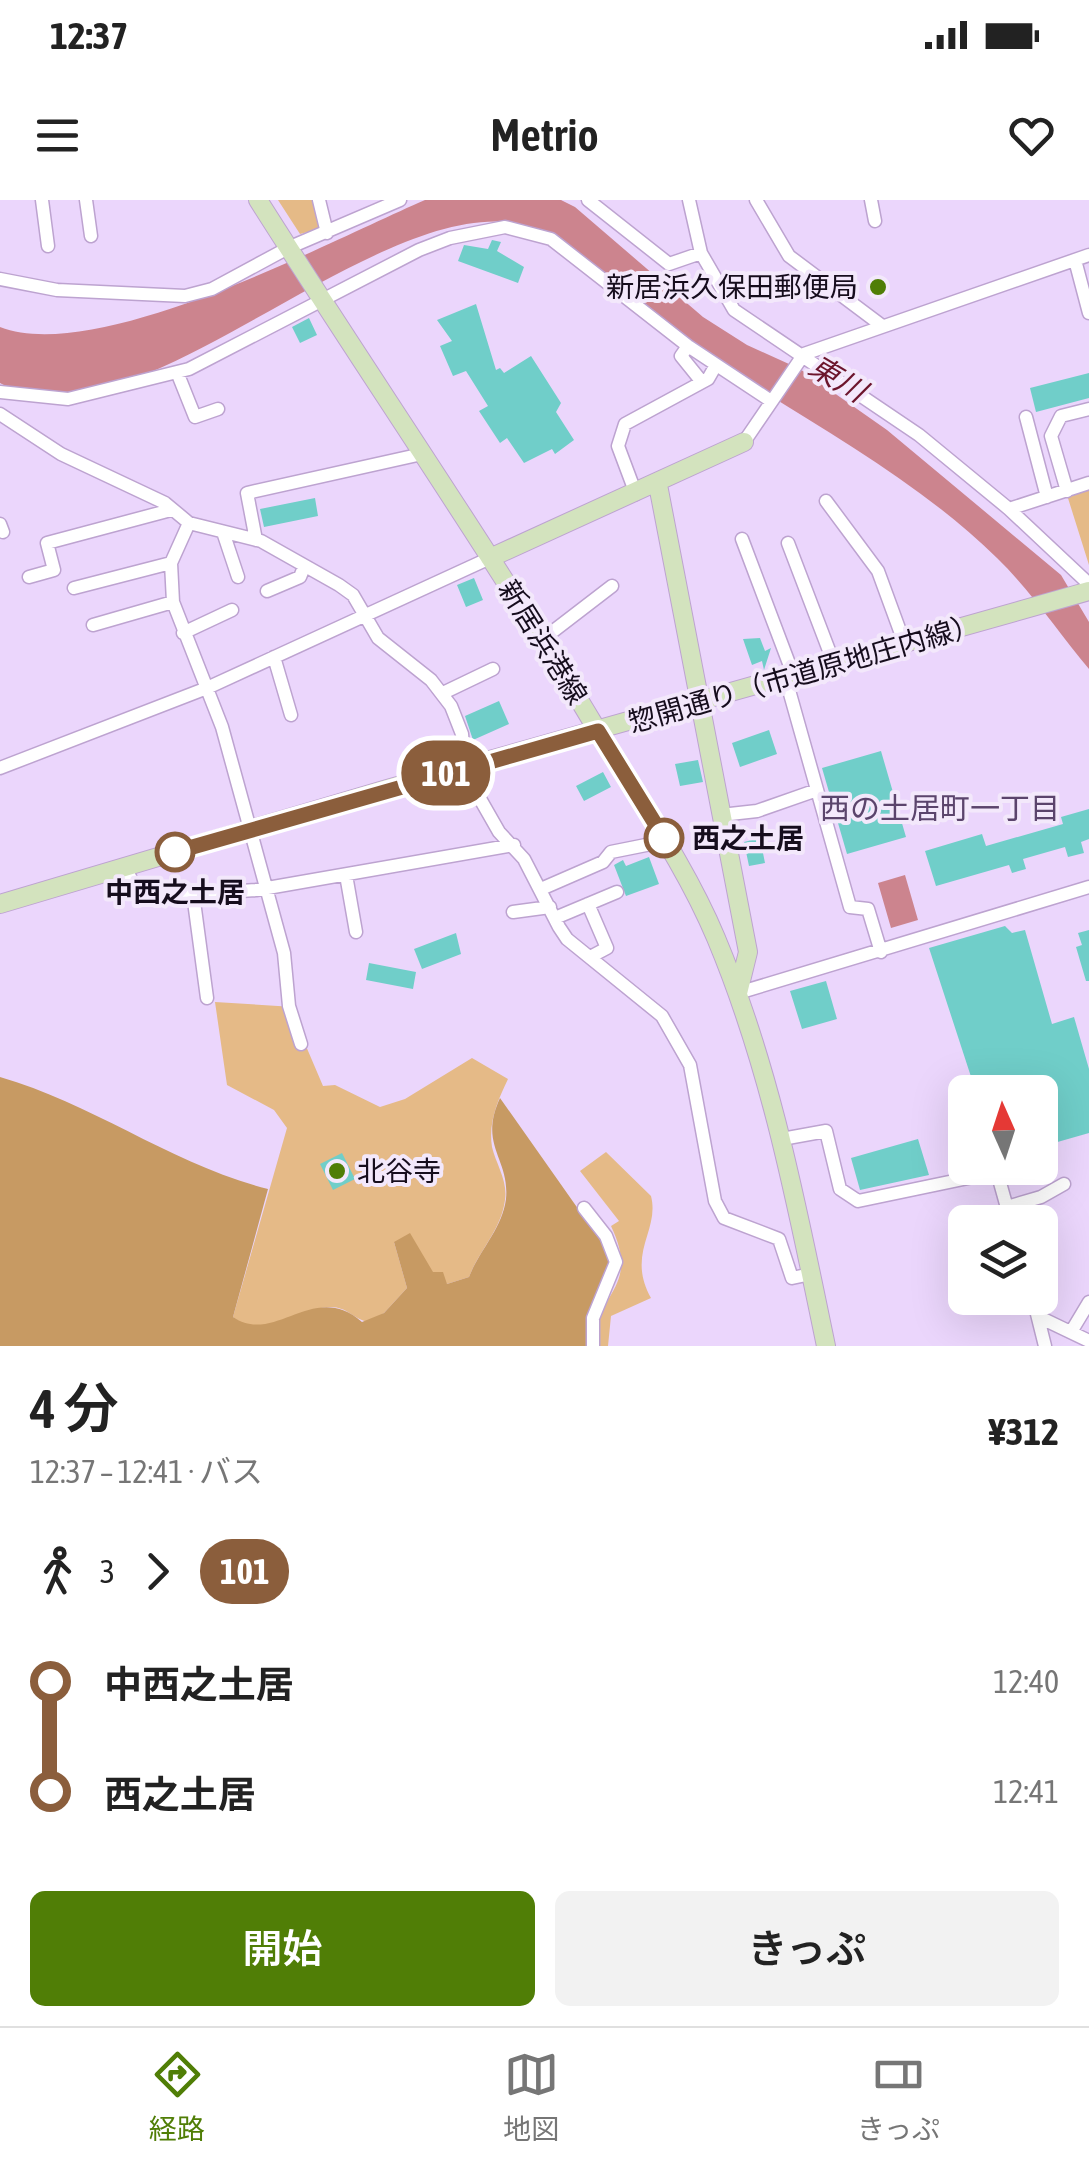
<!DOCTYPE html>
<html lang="ja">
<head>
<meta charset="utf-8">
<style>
	body { margin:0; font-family:"Asap Condensed","Noto Sans JP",sans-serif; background:#f2f2f2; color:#222; height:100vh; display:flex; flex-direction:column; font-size:38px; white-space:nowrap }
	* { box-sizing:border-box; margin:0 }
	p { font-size:32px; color:#767676 }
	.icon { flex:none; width:55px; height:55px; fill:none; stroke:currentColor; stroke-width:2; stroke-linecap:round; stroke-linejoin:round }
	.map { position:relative; height:1146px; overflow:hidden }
	.sheet { display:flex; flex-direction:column; background:#fff; flex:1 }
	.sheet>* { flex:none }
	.badge { padding:0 20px; border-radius:32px; font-size:35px; line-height:65px }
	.needle { width:65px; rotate:357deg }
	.buttons { position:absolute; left:948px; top:875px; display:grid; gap:20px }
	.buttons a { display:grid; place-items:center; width:110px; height:110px; border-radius:15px; background:#fff; box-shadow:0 10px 40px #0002; font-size:50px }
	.map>.badge { position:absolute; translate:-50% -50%; box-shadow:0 0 0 5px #fff }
	.legs { display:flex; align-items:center; gap:15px; height:110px; padding:0 30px; font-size:32px }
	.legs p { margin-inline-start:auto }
	.headline { display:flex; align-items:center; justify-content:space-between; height:170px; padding:0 30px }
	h1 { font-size:55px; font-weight:600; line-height:75px }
	.action { display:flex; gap:20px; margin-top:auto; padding:20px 30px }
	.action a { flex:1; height:115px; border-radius:15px; background:#507e06; color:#fff; font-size:40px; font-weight:600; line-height:115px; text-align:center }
	.action a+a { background:#f2f2f2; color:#222 }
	ul { padding:0 30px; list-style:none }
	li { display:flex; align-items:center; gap:35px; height:110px; font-size:38px }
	li i { display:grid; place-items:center; width:15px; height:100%; margin:0 12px; background:currentColor }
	li i::after { content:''; width:25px; height:25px; margin:-12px; border:8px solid; border-radius:50%; background:#fff }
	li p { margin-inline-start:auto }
	li:first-child i { background:linear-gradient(#0000 50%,currentColor 0) }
	li:last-child i { background:linear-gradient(currentColor 50%,#0000 0) }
	.status { display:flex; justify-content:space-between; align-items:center; height:70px; padding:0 50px; background:#fff; direction:ltr }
	.status svg { height:28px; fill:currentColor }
	header { display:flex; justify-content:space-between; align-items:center; height:130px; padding:0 30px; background:#fff; font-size:45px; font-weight:600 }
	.menu { display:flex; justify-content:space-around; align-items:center; height:140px; border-top:2px solid #e0e0e0; background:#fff; font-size:28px; color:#767676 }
	.menu a { display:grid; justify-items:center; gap:5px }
	.menu .active { color:#507e06 }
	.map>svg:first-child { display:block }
</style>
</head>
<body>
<div class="status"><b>12:37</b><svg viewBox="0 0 49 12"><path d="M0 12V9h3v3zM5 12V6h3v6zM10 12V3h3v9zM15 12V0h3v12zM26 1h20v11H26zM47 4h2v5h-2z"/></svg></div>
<header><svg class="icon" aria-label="menu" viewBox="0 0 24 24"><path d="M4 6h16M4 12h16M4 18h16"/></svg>Metrio<svg class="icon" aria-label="heart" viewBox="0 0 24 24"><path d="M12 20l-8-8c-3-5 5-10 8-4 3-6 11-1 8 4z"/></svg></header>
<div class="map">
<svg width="1089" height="1146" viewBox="0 0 1089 1146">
	<rect width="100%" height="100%" fill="#ebd6fc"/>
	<path fill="#e5ba87" d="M 278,0 L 317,0 L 323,28 L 300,34 Z
		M 1089,288 L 1089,365 L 1067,295 Z
		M 215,802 L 294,807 L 297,825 L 323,886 L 335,885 L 380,907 L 405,899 L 472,858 L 508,879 C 498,900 488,922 492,947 C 496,964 508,981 505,1000 C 501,1030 480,1049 469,1077 L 447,1084 L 394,1042 L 407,1088 L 384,1113 L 368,1122 C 354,1119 347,1107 331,1107 C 297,1106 267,1146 233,1117 L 287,928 L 274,910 L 227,885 Z
		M 606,952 L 651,996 C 660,1031 626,1053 651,1098 L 611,1116 L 608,1146 L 596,1146 C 592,1092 642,1091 611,1026 L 619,1021 L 580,971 Z"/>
	<path fill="#c79a63" d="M 0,877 C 94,904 173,965 268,989 L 233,1117 C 275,1146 314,1079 362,1122 L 384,1113 L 407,1088 L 394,1042 L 410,1033 L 433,1072 L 443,1072 L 447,1084 L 469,1077 C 480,1049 502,1029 506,999 C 510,958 478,946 500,898 L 612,1057 L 590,1146 L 0,1146 Z"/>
	<path fill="#cc848e" d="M 425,0 L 561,0 L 575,7 L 703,117 L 747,145 L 800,169 L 887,230 L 1061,375 L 1089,422 L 1089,469 C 1059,433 1031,391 997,358 C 910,273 806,222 706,154 C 656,120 562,26 506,22 C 356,10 125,256 0,183 L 0,127 C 98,165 330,41 425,0 Z
		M 905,675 L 918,720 L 891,728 L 878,683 Z"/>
	<path fill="#70cec9" d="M 492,40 L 501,42 L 497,51 L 524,67 L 518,83 L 458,61 L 464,45 L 488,49 Z
		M 476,104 L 496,170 L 500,168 L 504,173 L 531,156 L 561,203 L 556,212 L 574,240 L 555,254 L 552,249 L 524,263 L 507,238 L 500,243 L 479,211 L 488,206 L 466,171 L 453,176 L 440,146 L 452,141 L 437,120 Z
		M 309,118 L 317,135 L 300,143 L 292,127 Z
		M 1089,173 L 1089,198 L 1036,212 L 1030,188 Z
		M 315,298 L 318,316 L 264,327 L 260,309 Z
		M 474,378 L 483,400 L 466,407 L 457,385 Z
		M 760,438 L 765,451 L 771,448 L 764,470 L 762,461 L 752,465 L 743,439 Z
		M 499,501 L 509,524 L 473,540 L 465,516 Z
		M 769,530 L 777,554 L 740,567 L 732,543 Z
		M 881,551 L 906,637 L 847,654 L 822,568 Z
		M 698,560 L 703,582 L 680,586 L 675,564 Z
		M 603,572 L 611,587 L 584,601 L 576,586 Z
		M 1089,609 L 1089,639 L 1081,642 L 1084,653 L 1068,657 L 1065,647 L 1023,659 L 1026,669 L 1012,673 L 1009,665 L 936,686 L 925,651 L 982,634 L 986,646 L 1063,624 L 1061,617 Z
		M 760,638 L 765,663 L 749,666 L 744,642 Z
		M 649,657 L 659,684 L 626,696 L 614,665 L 623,660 L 626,666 Z
		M 1005,726 L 1012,733 L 1025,730 L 1052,824 L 1074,817 L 1089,869 L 1089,933 L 1040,947 L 1040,892 L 976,892 L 929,748 Z
		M 1089,730 L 1089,781 L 1086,781 L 1076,747 L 1082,745 L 1078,733 Z
		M 456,733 L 461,754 L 422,769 L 414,749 Z
		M 369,763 L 416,772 L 413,789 L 366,780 Z
		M 826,781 L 837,819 L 802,829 L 790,791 Z
		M 918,939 L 929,975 L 860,990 L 851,958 Z
		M 342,953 L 355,979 L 333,990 L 320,964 Z"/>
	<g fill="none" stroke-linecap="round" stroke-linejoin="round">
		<g stroke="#bda3d0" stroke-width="15">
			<path id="street" d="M 42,0 L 48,46
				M 86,0 L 91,36
				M 319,0 L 327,33
				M 588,0 L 669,64 L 701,53
				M 689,0 L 701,53 L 734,110 L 919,235 L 1009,309 L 1089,384
				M 756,0 L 789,56 L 881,125
				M 871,0 L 875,21
				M 1075,60 L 1089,113
				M 0,79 L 57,90 L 185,96 L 212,89 L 288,48 L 400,0
				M 688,146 L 681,156 L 702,182
				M 177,172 L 195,217 L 218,209
				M 0,192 L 68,199 L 189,169 L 419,50 L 450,38 L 505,27 L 551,39 L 688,146 L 771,201
				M 0,214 L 61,254 L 165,303 L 189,323 L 261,341 L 339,385 L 353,395 L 378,438 L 431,480 L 451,506 L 462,534 L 465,568 L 471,583 L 499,632 L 524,659 L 559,727 L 567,739 L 662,816 L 690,865 L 715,1001 L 724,1018 L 779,1039 L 792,1078 L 811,1074
				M 1026,217 L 1047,297
				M 744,242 L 804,154 L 1089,55
				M 1067,291 L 1051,236 L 1061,216 L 1089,209
				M 636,294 L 618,246 L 625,224 L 708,179 L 716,165
				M 826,301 L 878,371 L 904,442
				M 1009,309 L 1089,283
				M 189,323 L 171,363 L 173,402 L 222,527 L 284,753 L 289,806 L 301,844
				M 0,324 L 3,332
				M 223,332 L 238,377
				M 742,339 L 793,474
				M 256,340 L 247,293 L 422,254
				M 788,343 L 833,461
				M 29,377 L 54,370 L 47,343 L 171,310
				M 74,388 L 171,363
				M 267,391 L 300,377 L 304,367
				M 93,425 L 173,402
				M 183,433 L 232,410
				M 543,439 L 612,386
				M 274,457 L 291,515
				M 785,476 L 850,707 L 868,709 L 881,752
				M 443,493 L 493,469
				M 0,568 L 207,488 L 490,358
				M 721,615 L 757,611 L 817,590
				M 125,667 L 132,681 L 165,696 L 193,694 L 256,690 L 514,645
				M 346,675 L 356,732
				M 541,689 L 603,662 L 611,652 L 666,641
				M 193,694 L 207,798
				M 588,704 L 607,748 L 592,756
				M 513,712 L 550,707
				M 555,718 L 617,692
				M 738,793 L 1089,687
				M 782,939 L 826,931 L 840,989 L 858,1001 L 997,972 L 1011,1022
				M 1007,1007 L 1041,997 L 1064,984
				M 584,1008 L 606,1036 L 616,1062 L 593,1118 L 593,1146
				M 1033,1098 L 1045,1146
				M 1039,1117 L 1089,1141
				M 1071,1132 L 1089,1102"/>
		</g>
		<g stroke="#bda3d0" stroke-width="20">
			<path id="secondary" d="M 258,0 C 370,177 489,349 596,528 C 637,597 685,664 716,738 C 771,869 797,1007 826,1146
				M 658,285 L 748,752 L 738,793
				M 490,358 L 744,242
				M 0,704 L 387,589 L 1089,391"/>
		</g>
		<use href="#street" stroke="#fff" stroke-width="12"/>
		<use href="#secondary" stroke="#d3e3be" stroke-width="18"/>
	</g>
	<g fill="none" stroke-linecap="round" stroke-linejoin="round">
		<g stroke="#fff" stroke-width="22">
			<path id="line-1" d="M 175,652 L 598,531 L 664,638"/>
		</g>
		<use href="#line-1" stroke="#8b5e3c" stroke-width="15"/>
	</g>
	<g fill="#507e06" stroke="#f3e8fb" stroke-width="4">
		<circle cx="878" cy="87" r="10"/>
		<circle cx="337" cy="971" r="10"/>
	</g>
	<g fill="#fff" stroke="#8b5e3c" stroke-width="5">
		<circle cx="664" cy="638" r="18"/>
		<circle cx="175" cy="652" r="18"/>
	</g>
	<g text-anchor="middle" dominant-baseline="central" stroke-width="8" stroke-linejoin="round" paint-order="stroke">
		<g font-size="28" fill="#160d1d" stroke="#f3e8fb" text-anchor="end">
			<text x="858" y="87">新居浜久保田郵便局</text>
			<text x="357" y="971" text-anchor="start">北谷寺</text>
		</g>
		<g font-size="28" fill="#160d1d" stroke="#f3e8fb">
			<text transform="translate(543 442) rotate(58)">新居浜港線</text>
			<text transform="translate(804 473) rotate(-16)">惣開通り（市道原地庄内線）</text>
		</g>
		<g font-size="28" font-weight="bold" fill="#160d1d" stroke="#f3e8fb" text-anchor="start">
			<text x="692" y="638">西之土居</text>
			<text x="175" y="692" text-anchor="middle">中西之土居</text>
		</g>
		<g font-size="30" font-style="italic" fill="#6c152c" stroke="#f3e8fb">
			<text transform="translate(838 178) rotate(31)">東川</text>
		</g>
		<g font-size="30" fill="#5b446c" stroke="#f3e8fb">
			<text x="940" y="608">西の土居町一丁目</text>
		</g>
	</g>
</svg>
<div class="buttons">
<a><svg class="needle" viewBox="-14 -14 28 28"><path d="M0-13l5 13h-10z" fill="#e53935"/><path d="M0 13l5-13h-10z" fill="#767676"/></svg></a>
<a><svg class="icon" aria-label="layers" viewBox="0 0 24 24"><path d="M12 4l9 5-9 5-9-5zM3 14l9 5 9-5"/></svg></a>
</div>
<b class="badge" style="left:446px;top:573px;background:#8b5e3c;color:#fff">101</b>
</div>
<section class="sheet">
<div class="headline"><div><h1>4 分</h1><p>12:37 – 12:41 · バス</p></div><b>¥312</b></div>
<div class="legs"><svg class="icon" aria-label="walk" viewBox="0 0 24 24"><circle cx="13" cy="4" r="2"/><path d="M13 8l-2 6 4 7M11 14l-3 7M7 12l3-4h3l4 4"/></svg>3<svg class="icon" aria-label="forward" viewBox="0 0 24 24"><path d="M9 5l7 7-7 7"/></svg><b class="badge" style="background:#8b5e3c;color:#fff">101</b></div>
<ul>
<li><i style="color:#8b5e3c"></i><b>中西之土居</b><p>12:40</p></li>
<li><i style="color:#8b5e3c"></i><b>西之土居</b><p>12:41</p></li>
</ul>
<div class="action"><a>開始</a><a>きっぷ</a></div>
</section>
<nav class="menu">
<a class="active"><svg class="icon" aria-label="directions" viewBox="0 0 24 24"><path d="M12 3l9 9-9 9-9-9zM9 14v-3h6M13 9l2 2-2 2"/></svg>経路</a>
<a><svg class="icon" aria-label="map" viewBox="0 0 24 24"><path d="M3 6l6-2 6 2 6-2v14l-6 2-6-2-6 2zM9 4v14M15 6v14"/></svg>地図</a>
<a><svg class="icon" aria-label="tickets" viewBox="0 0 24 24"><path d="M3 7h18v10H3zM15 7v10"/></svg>きっぷ</a>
</nav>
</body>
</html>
